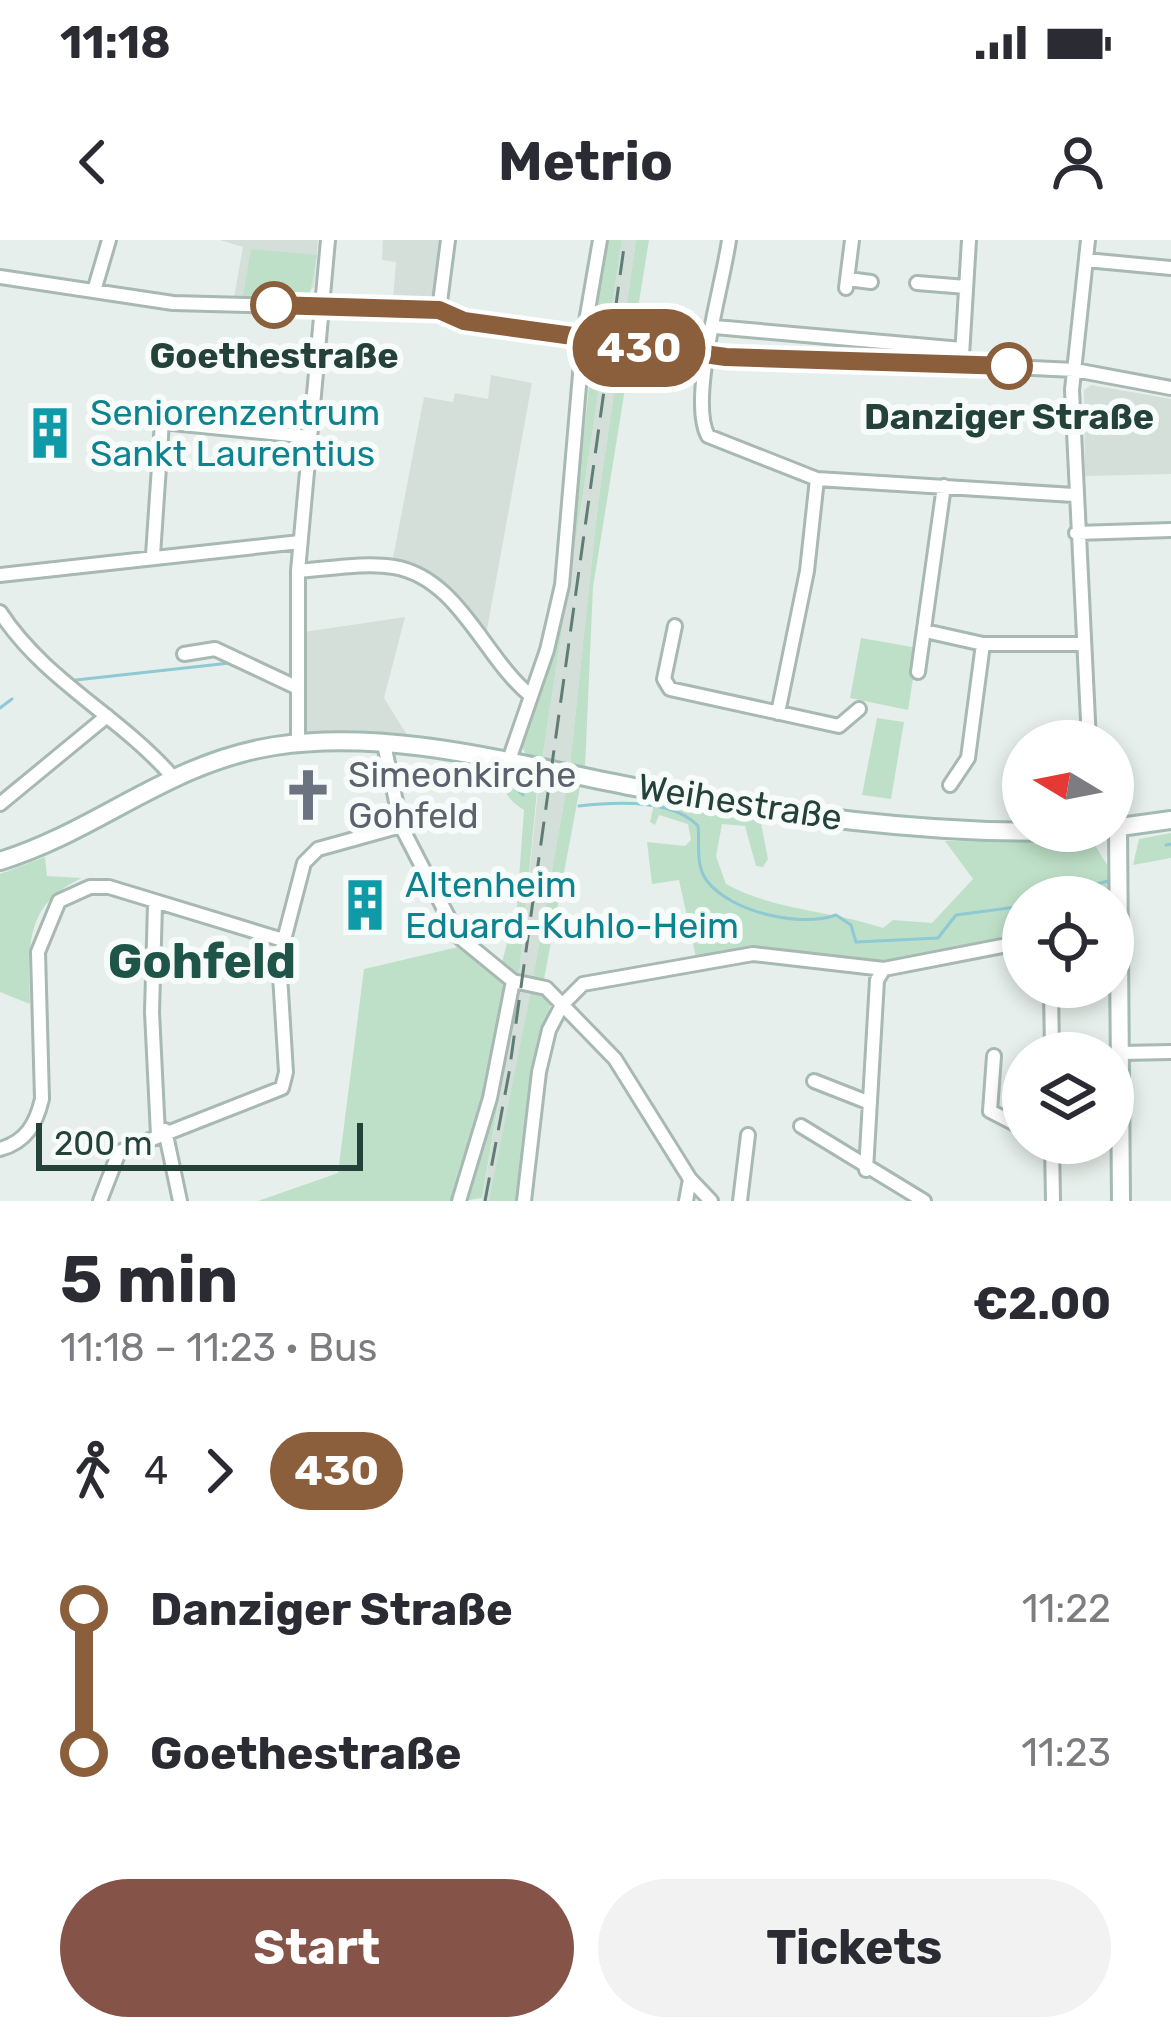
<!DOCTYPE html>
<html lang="en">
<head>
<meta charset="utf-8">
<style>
	body { margin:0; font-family:Rubik,sans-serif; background:#f2f2f3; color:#2b2b33; height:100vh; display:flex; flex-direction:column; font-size:45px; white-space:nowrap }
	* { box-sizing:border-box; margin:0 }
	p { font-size:39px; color:#7c7c81 }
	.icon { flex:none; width:66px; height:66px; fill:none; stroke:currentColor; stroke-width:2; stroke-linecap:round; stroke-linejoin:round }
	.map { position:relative; height:961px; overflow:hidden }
	.side { display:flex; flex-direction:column; background:#fff; flex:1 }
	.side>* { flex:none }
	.badge { padding:0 24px; border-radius:39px; font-size:42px; line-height:78px }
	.needle { width:78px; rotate:280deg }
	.fabs { position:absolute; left:1002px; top:480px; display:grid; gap:24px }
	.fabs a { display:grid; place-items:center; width:132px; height:132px; border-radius:50%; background:#fff; box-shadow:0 6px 18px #0003; font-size:60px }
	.scale { position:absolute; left:36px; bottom:30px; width:327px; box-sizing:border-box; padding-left:12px; border:6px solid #24423a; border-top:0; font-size:33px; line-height:42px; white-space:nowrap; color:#24423a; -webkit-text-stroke:9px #f7fbf9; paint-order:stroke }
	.map>.badge { position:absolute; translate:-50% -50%; box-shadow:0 0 0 6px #fff }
	.legs { display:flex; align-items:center; gap:18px; height:132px; padding:0 60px; font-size:39px }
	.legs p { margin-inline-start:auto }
	.overview { display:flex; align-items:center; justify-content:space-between; height:204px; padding:0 60px }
	h1 { font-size:66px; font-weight:700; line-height:90px }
	.primary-button { display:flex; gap:24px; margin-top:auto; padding:24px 60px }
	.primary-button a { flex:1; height:138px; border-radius:72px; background:#855347; color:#fff; font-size:48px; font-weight:700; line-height:138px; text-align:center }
	.primary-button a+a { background:#f2f2f3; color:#2b2b33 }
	ul { padding:0 60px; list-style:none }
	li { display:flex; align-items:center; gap:42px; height:144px; font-size:45px }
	li i { display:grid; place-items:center; width:18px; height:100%; margin:0 15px; background:currentColor }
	li i::after { content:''; width:30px; height:30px; margin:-15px; border:9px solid; border-radius:50%; background:#fff }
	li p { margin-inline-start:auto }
	li:first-child i { background:linear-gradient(#0000 50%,currentColor 0) }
	li:last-child i { background:linear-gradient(currentColor 50%,#0000 0) }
	.status { display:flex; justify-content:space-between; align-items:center; height:84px; padding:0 60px; background:#fff; direction:ltr }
	.status svg { height:33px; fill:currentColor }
	header { display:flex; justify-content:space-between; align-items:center; height:156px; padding:0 60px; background:#fff; font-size:54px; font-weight:700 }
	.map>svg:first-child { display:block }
</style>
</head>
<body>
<div class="status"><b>11:18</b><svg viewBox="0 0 49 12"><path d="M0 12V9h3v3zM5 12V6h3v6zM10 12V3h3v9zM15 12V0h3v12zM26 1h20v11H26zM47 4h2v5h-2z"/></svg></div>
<header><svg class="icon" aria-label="back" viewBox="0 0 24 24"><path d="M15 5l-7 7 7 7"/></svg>Metrio<svg class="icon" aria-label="person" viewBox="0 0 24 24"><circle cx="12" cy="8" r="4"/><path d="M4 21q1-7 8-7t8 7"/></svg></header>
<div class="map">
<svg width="1171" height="961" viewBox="0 0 1171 961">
	<rect width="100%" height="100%" fill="#e6efeb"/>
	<path fill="#d4dfda" d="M 220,0 L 318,0 L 314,47 L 304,56 L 234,57 L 243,7 Z
		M 383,0 L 440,0 L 433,62 L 393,60 L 396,22 L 382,20 Z
		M 622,0 L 636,0 L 598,263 L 570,525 L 542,520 Z
		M 491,135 L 532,143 L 486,395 L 450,356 L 392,323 L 424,157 L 453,162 L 455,153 L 488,159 Z
		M 1091,145 L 1171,159 L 1171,234 L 1085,236 L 1084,150 Z
		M 405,377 L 384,458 L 409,498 L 303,499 L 304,392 Z
		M 539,540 L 567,545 L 533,738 L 519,736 Z
		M 518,748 L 531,750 L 500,913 L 489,961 L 482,961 Z"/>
	<path fill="#bfe0c8" d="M 605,0 L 622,0 L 542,520 L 528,517 L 519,503 L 572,302 Z
		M 636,0 L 649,0 L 593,347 L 585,528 L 570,525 L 598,263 Z
		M 251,9 L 317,15 L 310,53 L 243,56 Z
		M 861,398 L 918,408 L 908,470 L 850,458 Z
		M 877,478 L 904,482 L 891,559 L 862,555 Z
		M 506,533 L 538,540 L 519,736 L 502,722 L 517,666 L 524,570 C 508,560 502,553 506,533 Z
		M 567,545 L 580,547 L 544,739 L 533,738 Z
		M 655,560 L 760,578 L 768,619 L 763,627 L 756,626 L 745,586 L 722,584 L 716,616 L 726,644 C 775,671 831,670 883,688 L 893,680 L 932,683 L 973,639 L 945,601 L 1093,602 L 1112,633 L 1113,657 L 1023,657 L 1023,695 L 885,726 L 752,709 L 697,722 L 679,640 L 652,644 L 647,602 L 685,606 L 691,600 L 688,584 L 659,575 L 655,585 L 650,582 Z
		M 1171,593 L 1171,618 L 1133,625 L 1139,599 Z
		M 45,617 L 47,636 L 82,638 C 23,665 29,707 30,764 L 0,752 L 0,634 Z
		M 458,707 L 508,746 L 486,857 L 455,961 L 258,961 L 338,933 L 364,729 Z
		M 518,748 L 482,958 L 462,961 Z
		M 531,750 L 549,757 L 550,766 L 522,903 L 520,961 L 489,961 Z"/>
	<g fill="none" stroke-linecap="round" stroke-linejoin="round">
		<path stroke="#8ec9d4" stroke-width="3" d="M 76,440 L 230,423
			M 0,468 L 12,459
			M 502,536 L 523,555
			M 579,566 C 613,562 672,558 698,586 C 700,605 695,625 707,641 C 731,672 800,688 836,675 L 851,685 L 856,702 L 938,698 L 956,675 L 1023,666
			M 1166,605 L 1171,604
			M 1049,657 L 1108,641"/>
		<g stroke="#a8b8b2" stroke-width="18">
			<path id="street" d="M 729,0 C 723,45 688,160 708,196 L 817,239 L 1074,255
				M 1088,0 L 1072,150 L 1089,501
				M 1086,20 L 1171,28
				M 0,37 L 173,63 L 439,70 C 473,88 557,94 600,102
				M 848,39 L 871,42
				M 917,43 L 966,47
				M 846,48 L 852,0
				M 94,51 L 109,0
				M 439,70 L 448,0
				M 715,87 L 962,109
				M 647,110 L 1075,130 L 1171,148
				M 962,116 L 969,0
				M 1076,293 L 1171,290
				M 153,315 L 162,182 L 310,197
				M 298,331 C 328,329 364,322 394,327 C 459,338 484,418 530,455
				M 0,335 L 300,302
				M 0,372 C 44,440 118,475 171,535
				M 675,386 L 664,439 L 670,449 L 839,486 L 859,469
				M 925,391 L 983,404 L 1081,404
				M 184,414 L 215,409 L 296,447
				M 918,432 L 944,246
				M 778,473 L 807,331 L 817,239
				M 298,504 L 298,331 L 328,0
				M 384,504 L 401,586 L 458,696 L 513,741 L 546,748 L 615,819 L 690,939 L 711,961
				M 508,523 L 547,410 L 562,345 L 583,99 L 600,0
				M 950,545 L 968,518 L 983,404
				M 0,564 L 107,476
				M 1113,564 L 1118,588
				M 155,664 L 152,772 L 158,895
				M 1051,747 L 1052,813
				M 1121,813 L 1171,812
				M 994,816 L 990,871 L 1023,888
				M 814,841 L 870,863
				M 801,886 L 924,961
				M 165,890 L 180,961
				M 1052,903 L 1053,961
				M 0,909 C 26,902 36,884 42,859 L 38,712 L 59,661 L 90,647 L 109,647 L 283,700
				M 866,930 L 877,740 L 884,729
				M 100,961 L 119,912 L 282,848 L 286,832 L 279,719 L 304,623 L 318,609 L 401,586
				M 459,961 L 490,858 L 513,741
				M 524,961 L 539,832 L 549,790 L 562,765 L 583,744 L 753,714 L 884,729 L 1023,702
				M 686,961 L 690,939
				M 740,961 L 748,895"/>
		</g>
		<g stroke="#a4bbb3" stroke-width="22">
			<path id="secondary" d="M 1113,588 L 1171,580
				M 1118,588 L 1121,961
				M 0,621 C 100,590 167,523 275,506 C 392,488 519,525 634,547 C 780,574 929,596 1077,591"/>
		</g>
		<use href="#street" stroke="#fff" stroke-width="12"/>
		<use href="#secondary" stroke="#fff" stroke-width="16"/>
		<path stroke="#5f7d75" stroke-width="3" stroke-dasharray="24 12" stroke-linecap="butt" d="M 485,961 L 509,833 L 625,0"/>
		<g stroke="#a8b8b2" stroke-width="18" stroke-linecap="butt">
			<path id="street-bridge" d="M 600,102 L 647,110"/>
		</g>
		<use href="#street-bridge" stroke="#fff" stroke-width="12"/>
	</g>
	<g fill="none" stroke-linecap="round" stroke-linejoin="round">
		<g stroke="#fff" stroke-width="27">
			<path id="line-1" d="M 274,65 L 439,70 L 464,81 L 726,117 L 1009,126"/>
		</g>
		<use href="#line-1" stroke="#8b5e3c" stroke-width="18"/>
	</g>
	<defs>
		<g id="building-bare" transform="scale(4.14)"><path d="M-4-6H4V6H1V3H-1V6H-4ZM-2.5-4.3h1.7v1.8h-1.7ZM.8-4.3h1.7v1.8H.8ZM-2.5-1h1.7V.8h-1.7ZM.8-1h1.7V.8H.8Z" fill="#0f9aa8" stroke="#f7fbf9" stroke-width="2.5" paint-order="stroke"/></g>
		<g id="church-bare" transform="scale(4.14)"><path d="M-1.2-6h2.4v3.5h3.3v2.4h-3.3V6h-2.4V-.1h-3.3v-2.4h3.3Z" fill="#6b7280" stroke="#f7fbf9" stroke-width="2.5" paint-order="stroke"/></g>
	</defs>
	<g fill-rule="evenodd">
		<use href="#building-bare" x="50" y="193"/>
		<use href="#church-bare" x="308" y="555"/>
		<use href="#building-bare" x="365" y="665"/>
	</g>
	<g fill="#fff" stroke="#8b5e3c" stroke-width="6">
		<circle cx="274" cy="65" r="21"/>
		<circle cx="1009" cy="126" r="21"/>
	</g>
	<g text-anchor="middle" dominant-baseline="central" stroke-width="12" stroke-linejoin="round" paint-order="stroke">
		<g font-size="36" font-weight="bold" fill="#24423a" stroke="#f7fbf9">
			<text x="274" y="115">Goethestraße</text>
			<text x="1009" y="176">Danziger Straße</text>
		</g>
		<g font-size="36" fill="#0d838f" stroke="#f7fbf9" text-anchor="start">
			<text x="90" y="172">Seniorenzentrum<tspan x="90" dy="41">Sankt Laurentius</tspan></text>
			<text x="405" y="644">Altenheim<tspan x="405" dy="41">Eduard-Kuhlo-Heim</tspan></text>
		</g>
		<g font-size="36" fill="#5b616d" stroke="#f7fbf9" text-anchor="start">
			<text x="348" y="534">Simeonkirche<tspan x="348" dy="41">Gohfeld</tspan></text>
		</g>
		<g font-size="36" fill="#24423a" stroke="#f7fbf9">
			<text transform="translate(740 562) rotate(9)">Weihestraße</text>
		</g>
		<g font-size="48" font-weight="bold" fill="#1f5548" stroke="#f7fbf9">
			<text x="202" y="721">Gohfeld</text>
		</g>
	</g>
</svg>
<div class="fabs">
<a><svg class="needle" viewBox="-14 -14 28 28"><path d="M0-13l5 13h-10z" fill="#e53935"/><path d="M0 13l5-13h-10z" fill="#7c7c81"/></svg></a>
<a><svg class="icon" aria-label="locate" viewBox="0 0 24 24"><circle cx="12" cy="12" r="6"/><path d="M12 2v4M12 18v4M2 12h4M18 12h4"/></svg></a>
<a><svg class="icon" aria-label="layers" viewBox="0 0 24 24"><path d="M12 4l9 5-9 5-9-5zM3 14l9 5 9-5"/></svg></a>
</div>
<div class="scale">200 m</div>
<b class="badge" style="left:639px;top:108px;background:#8b5e3c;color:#fff">430</b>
</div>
<section class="side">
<div class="overview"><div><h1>5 min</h1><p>11:18 – 11:23 · Bus</p></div><b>€2.00</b></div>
<div class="legs"><svg class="icon" aria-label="walk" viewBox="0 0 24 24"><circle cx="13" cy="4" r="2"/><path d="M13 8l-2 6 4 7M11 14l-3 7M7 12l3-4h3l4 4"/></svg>4<svg class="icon" aria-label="forward" viewBox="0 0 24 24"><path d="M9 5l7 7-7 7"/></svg><b class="badge" style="background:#8b5e3c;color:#fff">430</b></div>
<ul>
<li><i style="color:#8b5e3c"></i><b>Danziger Straße</b><p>11:22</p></li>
<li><i style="color:#8b5e3c"></i><b>Goethestraße</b><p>11:23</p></li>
</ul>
<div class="primary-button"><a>Start</a><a>Tickets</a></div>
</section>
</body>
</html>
